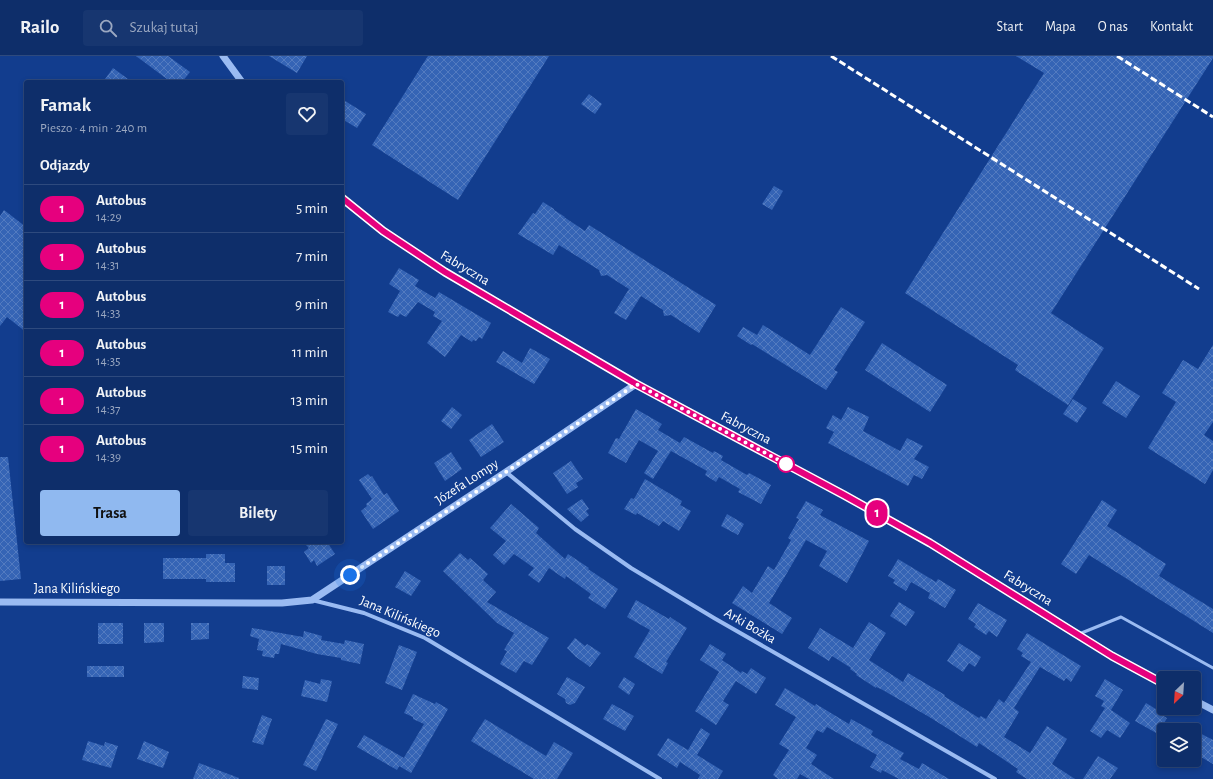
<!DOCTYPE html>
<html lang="pl">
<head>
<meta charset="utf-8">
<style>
	body { margin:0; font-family:"Alegreya Sans",sans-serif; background:#173670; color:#f1f3f6; height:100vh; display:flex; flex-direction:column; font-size:15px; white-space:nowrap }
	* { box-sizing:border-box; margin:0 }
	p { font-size:13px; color:#9ba8c1 }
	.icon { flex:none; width:22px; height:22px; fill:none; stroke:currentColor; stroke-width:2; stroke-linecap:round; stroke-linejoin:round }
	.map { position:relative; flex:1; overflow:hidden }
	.side { position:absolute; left:24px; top:24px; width:320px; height:464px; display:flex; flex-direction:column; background:#0e2e6a; border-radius:4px; box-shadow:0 2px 6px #0003,0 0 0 1px #2e4a7e }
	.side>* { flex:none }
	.badge { padding:0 8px; border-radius:13px; font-size:14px; line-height:26px }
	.needle { width:26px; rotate:205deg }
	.controls { position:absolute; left:1157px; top:615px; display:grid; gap:8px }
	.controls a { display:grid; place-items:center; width:44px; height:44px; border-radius:4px; background:#0e2e6a; box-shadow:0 2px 6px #0003,0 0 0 1px #2e4a7e; font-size:20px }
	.you { position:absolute; width:20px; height:20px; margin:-10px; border:3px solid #fff; border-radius:50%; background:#1a73e8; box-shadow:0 0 0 6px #1a73e833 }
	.map>.badge { position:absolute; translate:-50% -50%; box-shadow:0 0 0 2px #fff }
	h2 { padding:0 16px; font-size:15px; line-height:36px }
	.round { display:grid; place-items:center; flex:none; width:42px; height:42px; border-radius:4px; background:#173670 }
	.head { display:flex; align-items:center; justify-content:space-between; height:68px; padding:0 16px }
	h1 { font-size:19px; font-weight:600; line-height:30px }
	.button { display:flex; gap:8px; margin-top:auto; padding:8px 16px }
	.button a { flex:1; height:46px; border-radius:4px; background:#90b9f0; color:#111; font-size:16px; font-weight:600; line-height:46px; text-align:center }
	.button a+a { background:#173670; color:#f1f3f6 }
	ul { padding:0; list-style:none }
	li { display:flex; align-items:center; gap:12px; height:48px; padding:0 16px; border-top:1px solid #2e4a7e }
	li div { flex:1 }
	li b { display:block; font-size:15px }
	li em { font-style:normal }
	li .badge { min-width:44px; font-weight:700; text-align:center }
	header { display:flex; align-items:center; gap:24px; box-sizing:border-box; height:56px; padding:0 20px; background:#0e2e6a; border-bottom:1px solid #2e4a7e }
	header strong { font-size:19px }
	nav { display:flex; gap:22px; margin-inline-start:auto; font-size:14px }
	.search { width:280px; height:36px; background:#173670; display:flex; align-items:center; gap:10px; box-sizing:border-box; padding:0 14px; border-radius:4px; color:#9ba8c1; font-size:15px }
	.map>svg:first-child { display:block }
</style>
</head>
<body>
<header>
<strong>Railo</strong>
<div class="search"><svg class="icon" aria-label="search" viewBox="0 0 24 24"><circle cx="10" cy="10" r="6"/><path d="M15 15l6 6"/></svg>Szukaj tutaj</div>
<nav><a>Start</a><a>Mapa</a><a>O nas</a><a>Kontakt</a></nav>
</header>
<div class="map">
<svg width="1213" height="723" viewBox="0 0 1213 723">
	<defs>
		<pattern id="building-cross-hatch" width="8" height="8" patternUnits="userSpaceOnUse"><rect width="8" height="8" fill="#3564b5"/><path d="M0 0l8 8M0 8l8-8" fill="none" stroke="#537bc0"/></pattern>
	</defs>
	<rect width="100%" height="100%" fill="#123d8e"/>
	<path fill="url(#building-cross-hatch)" d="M 136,0 L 168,0 L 190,16 L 182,26 L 171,26 Z
		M 269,0 L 307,0 L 297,17 Z
		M 428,0 L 549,0 L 458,144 L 372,89 Z
		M 1016,0 L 1213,0 L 1213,2 L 1051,257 L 1104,292 L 1068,349 L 1015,314 L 1018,309 L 905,237 L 1044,17 Z
		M 113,12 L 132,26 L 103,26 Z
		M 589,38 L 602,48 L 595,58 L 581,48 Z
		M 342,43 L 366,58 L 357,72 L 342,63 Z
		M 774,130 L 783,135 L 772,154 L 762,148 Z
		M 543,146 L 554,153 L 554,154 L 565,161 L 564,161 L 585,175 L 589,169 L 716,249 L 699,277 L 671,259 L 664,260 L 663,254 L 641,240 L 626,264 L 614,257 L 629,233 L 607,219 L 601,220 L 599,214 L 559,189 L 553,199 L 518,178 L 533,157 L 535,158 Z
		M 4,154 L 26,171 L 26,276 L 7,261 L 0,270 L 0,160 Z
		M 399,212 L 419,224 L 415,230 L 435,242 L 439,236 L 491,267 L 482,283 L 479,281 L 476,285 L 473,284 L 472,286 L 461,279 L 445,301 L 427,287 L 442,265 L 433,260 L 435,256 L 418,246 L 406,261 L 400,258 L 398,261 L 388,256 L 400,235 L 389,228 Z
		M 841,251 L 865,266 L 834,314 L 838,316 L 826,334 L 752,288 L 751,289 L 737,280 L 743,271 L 757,279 L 763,269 L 810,299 Z
		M 882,287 L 947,329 L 930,356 L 865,314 Z
		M 1213,289 L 1213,366 L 1204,379 L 1213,385 L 1213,414 L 1205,428 L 1148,392 L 1176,346 L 1162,337 L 1183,304 L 1198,313 Z
		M 530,292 L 550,303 L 534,328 L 496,306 L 503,295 L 522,307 Z
		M 1116,325 L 1140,340 L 1126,362 L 1102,347 Z
		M 1073,343 L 1087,352 L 1077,367 L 1063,358 Z
		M 452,351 L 462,359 L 451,373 L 441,365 Z
		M 848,351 L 869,361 L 863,375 L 900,395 L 907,382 L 923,390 L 914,403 L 929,411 L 922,423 L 914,419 L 908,430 L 828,387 L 834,376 L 826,372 L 833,359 L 841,364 Z
		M 636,353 L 662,368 L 658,374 L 680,387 L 684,381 L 713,397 L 714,395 L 723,400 L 721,404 L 747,419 L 749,417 L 771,429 L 761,448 L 738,436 L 740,433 L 719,421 L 716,426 L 705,419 L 707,415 L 671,395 L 653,423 L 644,417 L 658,395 L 639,384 L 626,407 L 608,397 L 616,382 L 619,383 Z
		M 492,368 L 504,386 L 481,401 L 469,384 Z
		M 451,396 L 462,413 L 445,425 L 434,407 Z
		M 0,401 L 8,401 L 21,523 L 0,525 Z
		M 571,405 L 583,423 L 576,427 L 578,431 L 567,438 L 553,417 Z
		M 368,418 L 371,421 L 372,420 L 384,439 L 387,437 L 399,455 L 373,473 L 361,455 L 367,450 L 366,448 L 372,443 L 359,424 Z
		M 645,423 L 682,445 L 680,449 L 691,455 L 679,475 L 663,465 L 659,470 L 637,457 L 636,459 L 624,453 L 631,442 L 634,443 Z
		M 582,443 L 589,453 L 586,455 L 589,459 L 581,466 L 567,453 Z
		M 1102,444 L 1117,454 L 1107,470 L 1166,508 L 1159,520 L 1213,553 L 1213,577 L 1089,499 L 1076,518 L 1061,508 Z
		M 806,445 L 823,454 L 820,459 L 869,485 L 847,527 L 819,510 L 827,495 L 806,484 L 787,517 L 769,547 L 792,562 L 782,578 L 732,547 L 743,530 L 752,537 L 768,510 L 774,514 L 791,484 L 788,482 L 799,463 L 796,462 Z
		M 511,448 L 539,472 L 536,477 L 565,503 L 568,498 L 589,512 L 588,513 L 618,533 L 605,553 L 588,542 L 591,538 L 566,520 L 565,523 L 549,512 L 539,527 L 528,519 L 534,512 L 514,498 L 504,509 L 493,499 L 506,485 L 490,472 Z
		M 727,458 L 744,468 L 738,479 L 721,470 Z
		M 303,486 L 327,486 L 335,498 L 317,510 L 314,504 L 311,507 L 304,496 L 309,492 Z
		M 460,497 L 468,504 L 470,502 L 488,518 L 483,524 L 496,536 L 487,546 L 549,582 L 532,609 L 524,605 L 516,617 L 500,608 L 507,595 L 504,594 L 514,577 L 497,567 L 443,515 Z
		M 206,498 L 225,498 L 225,507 L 235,507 L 235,526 L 206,526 L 206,523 L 163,523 L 163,502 L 206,502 Z
		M 898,503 L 936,526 L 938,523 L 956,534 L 945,552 L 928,542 L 930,537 L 911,526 L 906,535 L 893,527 L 895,524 L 888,520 Z
		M 267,510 L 285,510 L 285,529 L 267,529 Z
		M 405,515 L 421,525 L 411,540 L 395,531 Z
		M 636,544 L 669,563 L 670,561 L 687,572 L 666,606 L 668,607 L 662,618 L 634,601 L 650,574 L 627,561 Z
		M 899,546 L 915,556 L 906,570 L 890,560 Z
		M 978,547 L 1007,564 L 997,581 L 989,575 L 986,579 L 974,571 L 976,568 L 968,563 Z
		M 869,566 L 886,577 L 869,604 L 903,626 L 908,617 L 945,639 L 944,640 L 979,662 L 981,660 L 986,663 L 999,643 L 1004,647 L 1031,606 L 1021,600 L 1023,597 L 1017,593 L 1027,577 L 1081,610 L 1071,626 L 1066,622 L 1064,625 L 1040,611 L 1014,652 L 1019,656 L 1004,681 L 1030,697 L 1047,670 L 1067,683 L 1052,708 L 1075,723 L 1027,723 L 1016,716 L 1018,713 L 979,687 L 977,691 L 931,662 L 881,633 L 876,631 L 876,632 L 856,619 L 857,618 L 850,613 L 851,612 L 832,600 L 829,605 L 808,592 L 820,572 L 853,592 Z
		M 98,567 L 123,567 L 123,588 L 98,588 Z
		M 144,567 L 164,567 L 164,586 L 144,587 Z
		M 191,567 L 209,567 L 209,583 L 191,584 Z
		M 252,572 L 303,581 L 304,575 L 322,580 L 321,584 L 344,588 L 345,584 L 364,588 L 360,608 L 341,604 L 341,602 L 317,598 L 281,588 L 279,598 L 275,598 L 274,602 L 262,600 L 263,595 L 257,594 L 259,583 L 250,580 Z
		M 575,582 L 585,590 L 587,588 L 601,597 L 590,611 L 576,601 L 567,592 Z
		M 959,587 L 981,601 L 975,611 L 969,607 L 963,616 L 947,605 Z
		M 710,588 L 726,598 L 722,604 L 741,617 L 742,615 L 747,618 L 751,612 L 766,622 L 756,638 L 736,625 L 723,645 L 729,649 L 716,669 L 695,655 L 719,616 L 700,604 Z
		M 399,589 L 417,596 L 402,634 L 385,627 Z
		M 87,610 L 124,610 L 124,621 L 87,621 Z
		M 243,620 L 259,622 L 258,634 L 242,632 Z
		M 567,621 L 585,631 L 575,647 L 570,649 L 566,647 L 565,643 L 557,638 Z
		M 624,621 L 635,628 L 629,639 L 618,631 Z
		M 321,623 L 332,625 L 327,646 L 301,640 L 305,624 L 320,628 Z
		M 1105,623 L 1123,634 L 1111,654 L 1130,667 L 1120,682 L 1107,674 L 1101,682 L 1090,675 L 1105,652 L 1101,650 L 1104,645 L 1095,640 Z
		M 785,632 L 815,650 L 816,648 L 849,668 L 851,663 L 873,675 L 871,679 L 904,697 L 900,703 L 919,713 L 922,707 L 949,723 L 899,723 L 882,714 L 881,717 L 870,711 L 877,699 L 827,671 L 823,677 L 817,674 L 806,692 L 817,699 L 811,708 L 834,723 L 809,723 L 800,718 L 797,723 L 778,723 L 773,719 L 789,694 L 779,688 L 796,661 L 775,649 Z
		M 413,638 L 435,648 L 436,646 L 448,653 L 411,717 L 399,710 L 424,668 L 413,663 L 413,661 L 404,657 Z
		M 1146,647 L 1159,655 L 1158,657 L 1167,662 L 1158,678 L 1135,665 Z
		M 612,648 L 634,660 L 625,675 L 603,663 Z
		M 262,659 L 272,663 L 263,689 L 252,686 Z
		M 326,663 L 338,668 L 316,715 L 303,709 Z
		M 485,663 L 546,700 L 554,686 L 573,697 L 557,723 L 534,723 L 471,685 Z
		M 701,672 L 710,678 L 697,699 L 723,715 L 718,723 L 698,723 L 700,719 L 680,706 L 677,712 L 657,699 L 668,682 L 688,694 Z
		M 1194,674 L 1213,684 L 1213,708 L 1194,697 Z
		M 364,679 L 404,702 L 397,714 L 357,691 Z
		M 88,685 L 104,690 L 105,686 L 118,690 L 111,712 L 82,704 Z
		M 144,685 L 169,696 L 163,712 L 137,703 Z
		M 1098,700 L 1118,712 L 1110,723 L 1083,723 Z
		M 199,707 L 239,722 L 239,723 L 193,723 Z"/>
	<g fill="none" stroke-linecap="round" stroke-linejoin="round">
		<path stroke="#9abbf2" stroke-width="3" d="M 1079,578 L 1121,561 L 1213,612"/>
		<path stroke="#9abbf2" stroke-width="4" d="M 506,416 L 575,473 L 631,512 L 714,562 L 995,723
			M 312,544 L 364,557 L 425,582 L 660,723"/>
		<path stroke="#9abbf2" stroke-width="7" d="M 223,0 L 242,26
			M 342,142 L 383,175 L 445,216 L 636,328 L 844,439 L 930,487 L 1112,600 L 1164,628
			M 0,546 L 282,547 L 312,544 L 506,416 L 636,328
			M 1194,644 L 1213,654"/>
		<path stroke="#fff" stroke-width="3" stroke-dasharray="7 3" stroke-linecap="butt" d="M 831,0 L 1199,233
			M 1117,0 L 1213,61"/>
	</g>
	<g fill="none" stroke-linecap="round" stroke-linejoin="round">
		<g stroke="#fff" stroke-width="9">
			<path id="line" d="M 342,142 L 383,175 L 445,216 L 636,328 L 844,439 L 930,487 L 1112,600 L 1164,628"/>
		</g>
		<use href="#line" stroke="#e6007e" stroke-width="6"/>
		<path stroke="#fff" stroke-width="4" stroke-dasharray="0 7.2" d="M 350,519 L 506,416 L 636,328 L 786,408"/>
	</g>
	<circle fill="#fff" stroke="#e6007e" stroke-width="2" cx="786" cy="408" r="8"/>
	<g text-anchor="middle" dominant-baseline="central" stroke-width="3" stroke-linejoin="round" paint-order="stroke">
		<g font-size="14" fill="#fff" stroke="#123d8e">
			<text transform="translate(465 212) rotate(31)">Fabryczna</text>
			<text transform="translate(746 372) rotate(28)">Fabryczna</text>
			<text transform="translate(467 426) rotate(-33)">Józefa Lompy</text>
			<text transform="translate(1028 532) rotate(32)">Fabryczna</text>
			<text x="77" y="533">Jana Kilińskiego</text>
			<text transform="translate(400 561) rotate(23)">Jana Kilińskiego</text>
			<text transform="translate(750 570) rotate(30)">Arki Bożka</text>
		</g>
	</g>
</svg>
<div class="controls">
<a><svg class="needle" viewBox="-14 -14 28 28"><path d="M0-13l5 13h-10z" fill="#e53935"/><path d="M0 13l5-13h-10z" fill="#9ba8c1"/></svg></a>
<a><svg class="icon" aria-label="layers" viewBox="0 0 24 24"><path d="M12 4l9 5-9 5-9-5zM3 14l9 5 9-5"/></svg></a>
</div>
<div class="you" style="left:350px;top:519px"></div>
<b class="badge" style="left:877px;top:457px;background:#e6007e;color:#fff">1</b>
<section class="side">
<div class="head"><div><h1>Famak</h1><p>Pieszo · 4 min · 240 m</p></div><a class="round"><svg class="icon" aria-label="heart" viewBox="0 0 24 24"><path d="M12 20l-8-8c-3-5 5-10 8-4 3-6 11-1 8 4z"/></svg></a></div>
<h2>Odjazdy</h2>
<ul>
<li><span class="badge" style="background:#e6007e;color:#fff">1</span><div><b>Autobus</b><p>14:29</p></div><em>5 min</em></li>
<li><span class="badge" style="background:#e6007e;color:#fff">1</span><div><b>Autobus</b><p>14:31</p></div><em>7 min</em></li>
<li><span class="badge" style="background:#e6007e;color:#fff">1</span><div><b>Autobus</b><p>14:33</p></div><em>9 min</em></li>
<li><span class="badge" style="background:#e6007e;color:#fff">1</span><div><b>Autobus</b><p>14:35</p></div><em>11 min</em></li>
<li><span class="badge" style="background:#e6007e;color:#fff">1</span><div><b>Autobus</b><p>14:37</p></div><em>13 min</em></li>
<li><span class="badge" style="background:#e6007e;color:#fff">1</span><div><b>Autobus</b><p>14:39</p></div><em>15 min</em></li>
</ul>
<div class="button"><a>Trasa</a><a>Bilety</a></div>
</section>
</div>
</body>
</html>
